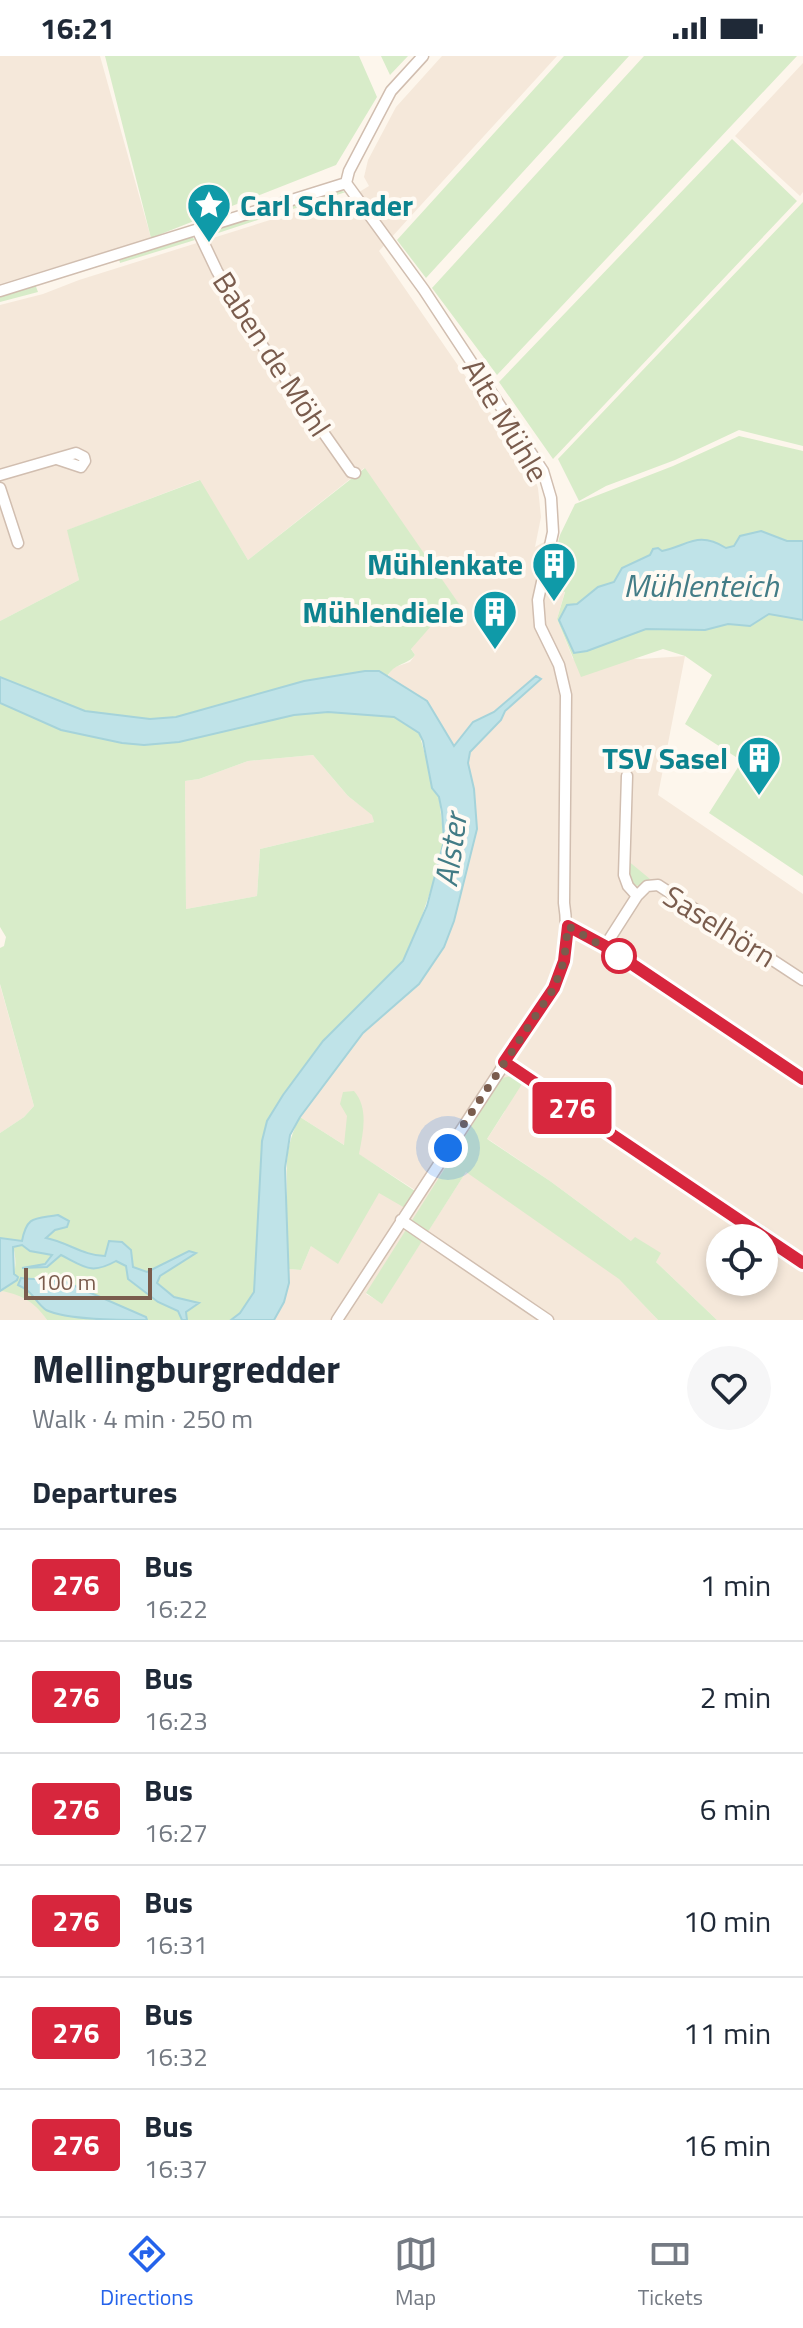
<!DOCTYPE html>
<html lang="en">
<head>
<meta charset="utf-8">
<style>
	body { margin:0; font-family:"Titillium Web",sans-serif; background:#f6f6f7; color:#1f2937; height:100vh; display:flex; flex-direction:column; font-size:30px; white-space:nowrap }
	* { box-sizing:border-box; margin:0 }
	p { font-size:26px; color:#747a83 }
	.icon { flex:none; width:44px; height:44px; fill:none; stroke:currentColor; stroke-width:2; stroke-linecap:round; stroke-linejoin:round }
	.map { position:relative; height:1264px; overflow:hidden }
	.panel { display:flex; flex-direction:column; background:#fff; flex:1 }
	.panel>* { flex:none }
	.badge { padding:0 16px; border-radius:6px; font-size:28px; line-height:52px }
	.tools { position:absolute; left:706px; top:1168px; display:grid; gap:16px }
	.tools a { display:grid; place-items:center; width:72px; height:72px; border-radius:50%; background:#fff; box-shadow:0 4px 12px #0003; font-size:40px }
	.scale { position:absolute; left:24px; bottom:20px; width:128px; box-sizing:border-box; padding-left:8px; border:4px solid #7a5c4d; border-top:0; font-size:22px; line-height:28px; white-space:nowrap; color:#7a5c4d; -webkit-text-stroke:6px #fffaf3; paint-order:stroke }
	.you { position:absolute; width:40px; height:40px; margin:-20px; border:6px solid #fff; border-radius:50%; background:#1a73e8; box-shadow:0 0 0 12px #1a73e833 }
	.map>.badge { position:absolute; translate:-50% -50%; box-shadow:0 0 0 4px #fff }
	h2 { padding:0 32px; font-size:30px; line-height:72px }
	.round { display:grid; place-items:center; flex:none; width:84px; height:84px; border-radius:42px; background:#f6f6f7 }
	.summary { display:flex; align-items:center; justify-content:space-between; height:136px; padding:0 32px }
	h1 { font-size:38px; font-weight:700; line-height:60px }
	ul { padding:0; list-style:none }
	li { display:flex; align-items:center; gap:24px; height:112px; padding:0 32px; border-top:2px solid #e0e1e3 }
	li div { flex:1 }
	li b { display:block; font-size:30px }
	li em { font-style:normal }
	li .badge { min-width:88px; font-weight:700; text-align:center }
	.status { display:flex; justify-content:space-between; align-items:center; height:56px; padding:0 40px; background:#fff; direction:ltr }
	.status svg { height:22px; fill:currentColor }
	.dock { display:flex; justify-content:space-around; align-items:center; height:112px; border-top:2px solid #e0e1e3; background:#fff; font-size:22px; color:#747a83 }
	.dock a { display:grid; justify-items:center; gap:4px }
	.dock .selected { color:#2563eb }
	.map>svg:first-child { display:block }
</style>
</head>
<body>
<div class="status"><b>16:21</b><svg viewBox="0 0 49 12"><path d="M0 12V9h3v3zM5 12V6h3v6zM10 12V3h3v9zM15 12V0h3v12zM26 1h20v11H26zM47 4h2v5h-2z"/></svg></div>
<div class="map">
<svg width="803" height="1264" viewBox="0 0 803 1264">
	<rect width="100%" height="100%" fill="#fdf6ec"/>
	<path fill="#f5e8da" fill-rule="evenodd" d="M 0,0 L 100,0 L 151,182 L 0,228 Z
		M 442,0 L 557,0 L 379,195 L 533,418 L 538,432 L 541,461 L 535,491 L 544,486 L 538,528 L 565,535 L 557,563 L 573,603 L 587,599 L 641,603 L 685,600 L 658,739 L 803,838 L 803,1264 L 717,1264 L 655,1205 L 660,1198 L 631,1185 L 550,1125 L 488,1083 L 658,1264 L 274,1264 L 284,1246 L 289,1227 L 289,1213 L 301,1214 L 311,1190 L 379,1137 L 415,1134 L 300,1061 L 363,977 L 419,928 L 444,891 L 470,801 L 474,733 L 468,707 L 470,696 L 501,664 L 505,655 L 540,623 L 536,620 L 494,656 L 473,666 L 454,690 L 427,645 L 388,620 L 392,612 L 410,606 L 415,599 L 410,591 L 419,576 L 445,563 L 465,557 L 364,412 L 248,504 L 199,424 L 68,474 L 79,524 L 0,565 L 0,249 L 43,238 L 79,224 L 337,143 L 346,144 L 369,130 L 364,121 L 368,104 L 396,51 ZM 505,1055 L 382,1247 L 366,1238 L 471,1072 ZM 720,1182 L 764,1182 L 764,1226 L 720,1226 Z
		M 803,7 L 803,136 L 800,140 L 735,80 Z
		M 313,699 L 348,740 L 373,759 L 374,766 L 260,793 L 257,840 L 186,853 L 185,725 L 199,723 L 248,705 Z
		M 0,929 L 34,1050 L 24,1061 L 0,1077 Z
		M 0,1235 L 18,1237 L 39,1252 L 47,1264 L 0,1264 Z"/>
	<path fill="#d8ecc9" fill-rule="evenodd" d="M 105,0 L 359,0 L 377,41 L 336,109 L 151,182 Z
		M 381,0 L 408,0 L 390,19 Z
		M 564,0 L 629,0 L 426,222 L 397,184 Z
		M 644,0 L 797,0 L 497,319 L 432,232 Z
		M 732,83 L 797,145 L 553,403 L 499,326 Z
		M 337,134 L 346,136 L 293,153 L 291,148 Z
		M 803,146 L 803,390 L 739,374 L 675,404 L 606,430 L 579,445 L 558,403 Z
		M 271,154 L 273,159 L 206,181 L 209,174 Z
		M 191,180 L 195,184 L 120,207 L 119,203 Z
		M 35,228 L 38,236 L 0,246 L 0,239 Z
		M 739,380 L 803,395 L 803,820 L 709,757 L 742,705 L 685,668 L 712,619 L 685,600 L 663,593 L 581,621 L 557,563 L 565,536 L 546,531 L 560,479 L 575,448 L 673,410 Z
		M 365,412 L 466,558 L 432,569 L 411,593 L 415,599 C 409,607 401,607 393,613 C 382,623 379,644 374,657 L 394,661 L 419,677 L 436,738 L 439,741 L 444,785 L 439,810 L 413,886 L 403,905 L 389,921 L 323,985 L 283,1039 L 267,1065 L 262,1085 L 254,1236 L 240,1257 L 231,1264 L 47,1264 C 35,1246 21,1238 0,1235 C 19,1220 17,1207 12,1184 L 0,1182 L 0,1077 L 24,1061 L 34,1050 L 0,928 L 0,892 L 4,890 L 6,881 L 0,871 L 0,565 L 79,524 L 67,474 L 200,424 L 248,504 ZM 313,699 L 348,740 L 372,759 L 374,766 L 260,793 L 257,840 L 186,853 L 185,725 L 199,723 L 248,705 Z
		M 627,804 L 650,823 L 640,830 L 631,829 L 627,820 Z
		M 511,1020 L 522,1028 L 487,1083 L 550,1125 L 631,1185 L 635,1181 L 661,1197 L 656,1206 L 717,1264 L 658,1264 L 619,1223 L 466,1116 L 382,1248 L 366,1237 L 502,1022 Z
		M 354,1035 C 369,1052 363,1077 359,1098 L 415,1135 L 405,1152 L 379,1137 L 338,1208 L 311,1190 L 301,1214 L 289,1213 C 287,1191 287,1171 287,1149 C 287,1114 283,1093 300,1061 L 344,1089 L 347,1060 L 340,1048 L 343,1036 Z"/>
	<path fill="#bfe3e8" stroke="#a5d3da" stroke-width="2" d="M 761,475 L 787,485 L 803,485 L 803,564 L 769,558 L 750,570 L 728,568 L 705,574 L 646,573 L 587,595 L 574,597 L 559,564 L 567,549 L 577,548 L 598,531 L 614,526 L 622,512 L 650,499 L 653,493 L 658,492 L 662,495 C 689,489 698,475 726,492 L 734,490 L 740,480 Z
		M 365,615 L 379,615 L 427,645 L 454,690 L 473,666 L 494,656 L 536,620 L 541,623 L 505,655 L 501,664 L 470,696 L 468,707 L 474,733 L 477,773 L 454,865 L 444,891 L 419,928 L 363,977 L 300,1061 L 290,1079 L 285,1112 L 289,1227 L 284,1246 L 274,1264 L 231,1264 L 240,1257 L 254,1236 L 262,1085 L 267,1065 L 283,1039 L 323,985 L 403,905 L 427,850 L 444,785 L 442,756 L 439,741 L 432,732 L 423,685 L 419,677 L 394,661 L 328,656 L 294,659 L 179,686 L 144,689 L 122,687 L 61,674 L 0,647 L 0,621 L 85,655 L 150,663 L 176,661 L 304,625 Z
		M 58,1159 L 69,1165 L 67,1171 L 55,1174 L 46,1182 C 67,1186 84,1200 105,1200 L 109,1185 L 122,1186 L 131,1194 L 133,1211 L 147,1216 L 189,1195 L 196,1197 L 160,1220 L 157,1227 L 174,1241 L 199,1247 L 186,1256 L 187,1264 L 182,1264 L 178,1255 L 158,1246 L 128,1223 L 126,1210 L 116,1205 C 91,1219 85,1211 61,1199 L 47,1211 L 22,1212 L 45,1208 L 52,1199 L 30,1195 L 22,1189 L 13,1191 L 14,1218 L 18,1221 L 17,1224 L 0,1235 L 0,1182 L 22,1185 C 27,1159 35,1163 58,1159 Z
		M 21,1222 C 35,1225 46,1220 58,1226 L 61,1224 L 146,1261 L 147,1264 C 120,1264 67,1264 46,1254 C 34,1245 34,1236 18,1229 Z"/>
	<g fill="none" stroke-linecap="round" stroke-linejoin="round">
		<g stroke="#d1beb0" stroke-width="13">
			<path id="minor" d="M 197,173 L 217,215 L 250,272 L 351,416 L 355,417
				M 0,235 L 346,127 L 349,115 L 391,35 L 423,0
				M 0,419 L 76,397 L 84,401 L 85,405 L 81,411 L 57,403
				M 0,432 L 18,487
				M 627,720 L 624,819 L 628,830 L 637,840
				M 568,870 L 605,890 L 803,1023
				M 605,890 L 637,840 L 647,830 L 658,829 L 803,924
				M 504,1006 L 803,1207
				M 401,1164 L 548,1264
				M 337,1264 L 554,932 C 564,903 569,878 564,847 L 566,639 L 559,609 L 540,570 L 538,544 L 553,476 L 551,442 L 543,415 L 424,234 L 346,127"/>
		</g>
		<use href="#minor" stroke="#fff" stroke-width="10"/>
	</g>
	<g fill="none" stroke-linecap="round" stroke-linejoin="round">
		<g stroke="#fff" stroke-width="18">
			<path id="line" d="M 803,1023 L 605,890 L 568,870 L 564,905 L 554,932 L 504,1006 L 803,1207"/>
		</g>
		<use href="#line" stroke="#d7263d" stroke-width="12"/>
		<path stroke="#7a5c4d" stroke-width="8" stroke-dasharray="0 14.4" d="M 448,1092 L 554,932 L 564,905 L 568,870 L 619,900"/>
	</g>
	<defs>
		<g id="sight-pin" transform="scale(2.3)"><path d="M0 17L-7.5 6A9.5 9.5 0 1 1 7.5 6Z" fill="#0f9aa8" stroke="#fffaf3"/><path d="M0-6L1.8-2.2L6-1.7L2.9 1.2L3.7 5.4L0 3.3L-3.7 5.4L-2.9 1.2L-6-1.7L-1.8-2.2Z" fill="#fff"/></g>
		<g id="building-pin" transform="scale(2.3)"><path d="M0 17L-7.5 6A9.5 9.5 0 1 1 7.5 6Z" fill="#0f9aa8" stroke="#fffaf3"/><path d="M-4-6H4V6H1V3H-1V6H-4ZM-2.5-4.3h1.7v1.8h-1.7ZM.8-4.3h1.7v1.8H.8ZM-2.5-1h1.7V.8h-1.7ZM.8-1h1.7V.8H.8Z" fill="#fff"/></g>
	</defs>
	<g fill-rule="evenodd">
		<use href="#sight-pin" x="209" y="149"/>
		<use href="#building-pin" x="554" y="508"/>
		<use href="#building-pin" x="495" y="556"/>
		<use href="#building-pin" x="759" y="702"/>
	</g>
	<circle fill="#fff" stroke="#d7263d" stroke-width="4" cx="619" cy="900" r="16"/>
	<g text-anchor="middle" dominant-baseline="central" stroke-width="8" stroke-linejoin="round" paint-order="stroke">
		<g font-size="30" font-weight="bold" fill="#0d838f" stroke="#fffaf3" text-anchor="end">
			<text x="240" y="149" text-anchor="start">Carl Schrader</text>
			<text x="523" y="508">Mühlenkate</text>
			<text x="464" y="556">Mühlendiele</text>
			<text x="728" y="702">TSV Sasel</text>
		</g>
		<g font-size="30" fill="#7a5c4d" stroke="#fffaf3">
			<text transform="translate(272 298) rotate(57)">Baben de Möhl</text>
			<text transform="translate(506 364) rotate(59)">Alte Mühle</text>
			<text transform="translate(720 870) rotate(32)">Saselhörn</text>
		</g>
		<g font-size="32" font-style="italic" fill="#437c86" stroke="#fffaf3">
			<text x="701" y="529">Mühlenteich</text>
			<text transform="translate(450 794) rotate(-82)">Alster</text>
		</g>
	</g>
</svg>
<div class="tools">
<a><svg class="icon" aria-label="locate" viewBox="0 0 24 24"><circle cx="12" cy="12" r="6"/><path d="M12 2v4M12 18v4M2 12h4M18 12h4"/></svg></a>
</div>
<div class="scale">100 m</div>
<div class="you" style="left:448px;top:1092px"></div>
<b class="badge" style="left:572px;top:1052px;background:#d7263d;color:#fff">276</b>
</div>
<section class="panel">
<div class="summary"><div><h1>Mellingburgredder</h1><p>Walk · 4 min · 250 m</p></div><a class="round"><svg class="icon" aria-label="heart" viewBox="0 0 24 24"><path d="M12 20l-8-8c-3-5 5-10 8-4 3-6 11-1 8 4z"/></svg></a></div>
<h2>Departures</h2>
<ul>
<li><span class="badge" style="background:#d7263d;color:#fff">276</span><div><b>Bus</b><p>16:22</p></div><em>1 min</em></li>
<li><span class="badge" style="background:#d7263d;color:#fff">276</span><div><b>Bus</b><p>16:23</p></div><em>2 min</em></li>
<li><span class="badge" style="background:#d7263d;color:#fff">276</span><div><b>Bus</b><p>16:27</p></div><em>6 min</em></li>
<li><span class="badge" style="background:#d7263d;color:#fff">276</span><div><b>Bus</b><p>16:31</p></div><em>10 min</em></li>
<li><span class="badge" style="background:#d7263d;color:#fff">276</span><div><b>Bus</b><p>16:32</p></div><em>11 min</em></li>
<li><span class="badge" style="background:#d7263d;color:#fff">276</span><div><b>Bus</b><p>16:37</p></div><em>16 min</em></li>
</ul>
</section>
<nav class="dock">
<a class="selected"><svg class="icon" aria-label="directions" viewBox="0 0 24 24"><path d="M12 3l9 9-9 9-9-9zM9 14v-3h6M13 9l2 2-2 2"/></svg>Directions</a>
<a><svg class="icon" aria-label="map" viewBox="0 0 24 24"><path d="M3 6l6-2 6 2 6-2v14l-6 2-6-2-6 2zM9 4v14M15 6v14"/></svg>Map</a>
<a><svg class="icon" aria-label="tickets" viewBox="0 0 24 24"><path d="M3 7h18v10H3zM15 7v10"/></svg>Tickets</a>
</nav>
</body>
</html>
